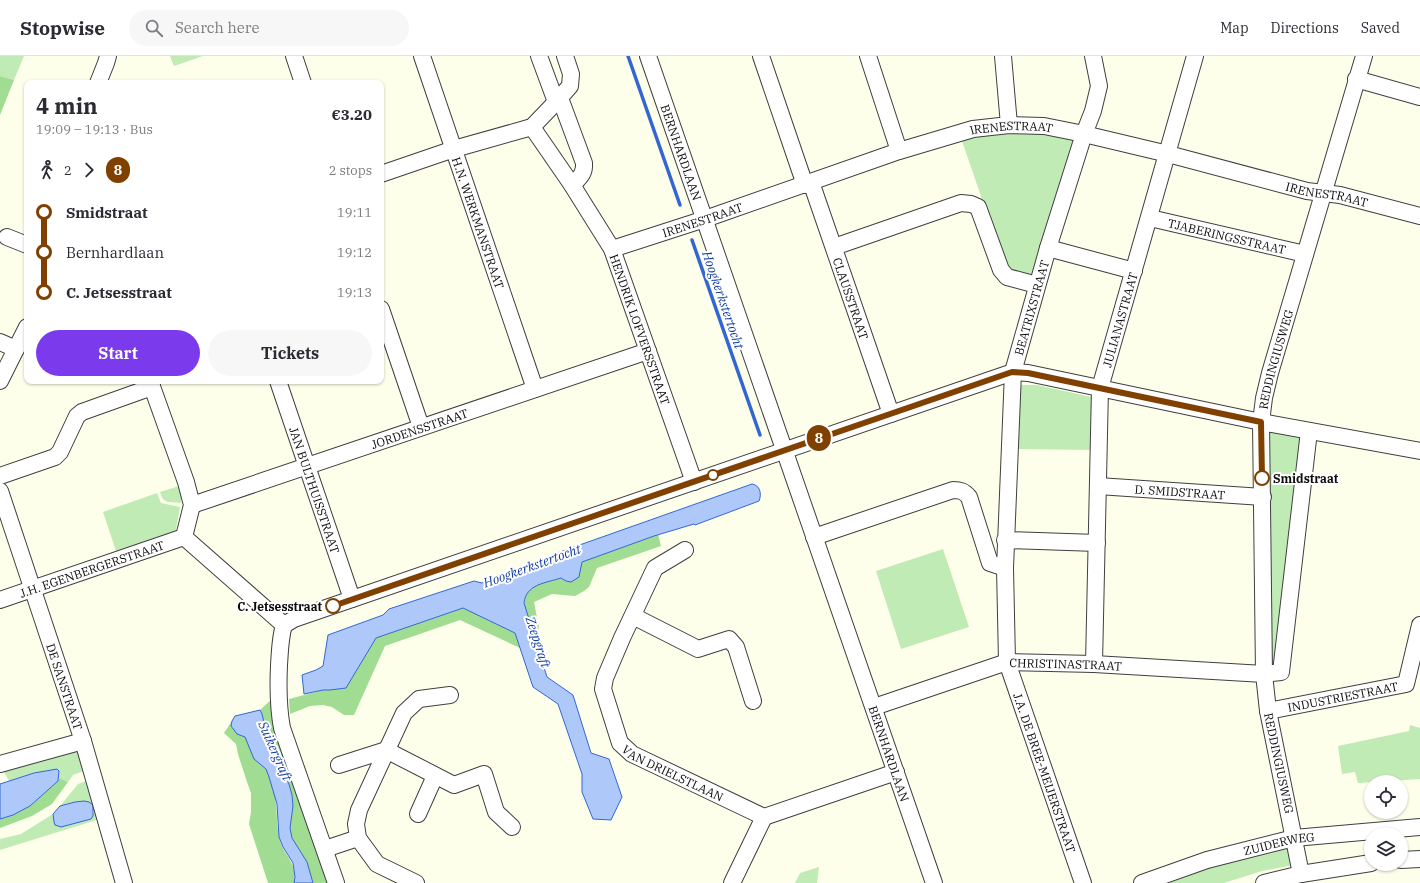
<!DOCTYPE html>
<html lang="en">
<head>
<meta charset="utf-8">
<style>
	body { margin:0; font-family:"IBM Plex Serif",serif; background:#f7f7f7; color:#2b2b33; height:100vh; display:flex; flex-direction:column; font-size:15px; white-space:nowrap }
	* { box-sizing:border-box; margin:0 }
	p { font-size:13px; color:#7c7c81 }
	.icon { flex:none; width:22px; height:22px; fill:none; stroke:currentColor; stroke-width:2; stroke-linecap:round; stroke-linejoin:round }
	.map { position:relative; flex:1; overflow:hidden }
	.drawer { position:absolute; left:24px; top:24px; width:360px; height:304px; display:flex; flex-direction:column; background:#fff; border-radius:8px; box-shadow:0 1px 3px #0004 }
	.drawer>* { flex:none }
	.badge { padding:0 8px; border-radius:13px; font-size:14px; line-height:26px }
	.buttons { position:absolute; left:1364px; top:719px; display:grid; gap:8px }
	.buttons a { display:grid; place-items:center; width:44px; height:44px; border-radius:50%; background:#fff; box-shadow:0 1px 3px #0004; font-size:20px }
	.map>.badge { position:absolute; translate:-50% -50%; box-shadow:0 0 0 2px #fff }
	.legs { display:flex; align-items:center; gap:6px; height:44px; padding:0 12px; font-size:13px }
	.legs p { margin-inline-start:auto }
	.headline { display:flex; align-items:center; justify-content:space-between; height:68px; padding:0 12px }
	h1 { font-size:22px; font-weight:700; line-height:30px }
	.button { display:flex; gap:8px; margin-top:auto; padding:8px 12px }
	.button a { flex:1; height:46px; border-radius:24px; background:#7c3aed; color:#fff; font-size:16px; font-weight:700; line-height:46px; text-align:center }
	.button a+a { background:#f7f7f7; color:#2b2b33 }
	ul { padding:0 12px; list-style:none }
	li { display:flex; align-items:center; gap:14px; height:40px; font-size:15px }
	li i { display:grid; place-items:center; width:6px; height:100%; margin:0 5px; background:currentColor }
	li i::after { content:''; width:10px; height:10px; margin:-5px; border:3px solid; border-radius:50%; background:#fff }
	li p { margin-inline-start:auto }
	li:first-child i { background:linear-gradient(#0000 50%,currentColor 0) }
	li:last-child i { background:linear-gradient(currentColor 50%,#0000 0) }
	header { display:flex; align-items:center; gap:24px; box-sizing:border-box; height:56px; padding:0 20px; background:#fff; border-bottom:1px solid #e1e1e2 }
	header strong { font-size:19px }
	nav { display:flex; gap:22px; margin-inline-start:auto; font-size:14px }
	.search { width:280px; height:36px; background:#f7f7f7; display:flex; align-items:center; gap:10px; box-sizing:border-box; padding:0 14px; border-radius:22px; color:#7c7c81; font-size:15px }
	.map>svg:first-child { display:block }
</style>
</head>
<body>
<header>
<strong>Stopwise</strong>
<div class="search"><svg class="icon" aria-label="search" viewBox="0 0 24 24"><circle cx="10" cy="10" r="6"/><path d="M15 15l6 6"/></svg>Search here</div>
<nav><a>Map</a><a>Directions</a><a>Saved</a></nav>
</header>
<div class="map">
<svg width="1420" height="827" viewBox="0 0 1420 827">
	<rect width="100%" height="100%" fill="#feffeb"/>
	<path fill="#c1ebb4" d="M 0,0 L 24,0 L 14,24 L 0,20 Z
		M 170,0 L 203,0 L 174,10 Z
		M 982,76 L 1037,77 L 1075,84 L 1034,223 L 1007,216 L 961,82 Z
		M 1017,329 L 1037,329 L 1096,342 L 1094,394 L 1014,393 Z
		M 1267,374 L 1306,379 L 1277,610 L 1267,609 Z
		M 179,430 L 181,438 L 181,447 C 170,446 163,448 160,436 Z
		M 157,437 L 161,447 L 180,451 L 175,479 L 117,498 L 103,456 Z
		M 943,493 L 969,571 L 901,593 L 876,515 Z
		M 1410,669 L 1420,672 L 1420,723 L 1358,727 L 1355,716 L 1342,718 L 1338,690 L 1409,675 Z
		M 79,690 L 86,714 L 73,719 L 68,726 L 59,722 L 59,715 L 57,713 L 34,717 L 9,725 L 3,714 Z
		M 89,724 L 103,762 L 0,794 L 0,783 L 21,778 L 53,758 L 54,766 L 94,757 L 93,749 C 84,742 70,747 60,750 L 78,728 Z
		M 1289,790 L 1294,809 L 1262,815 L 1224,827 L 1156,827 L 1174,821 Z
		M 819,811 L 817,827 L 795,827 L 800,817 Z"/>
	<path fill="#a0dc92" d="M 0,20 L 14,24 L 0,59 Z
		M 658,478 L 661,490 L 597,512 L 589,531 L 584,535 L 575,540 L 552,538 L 534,546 L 539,572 L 534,577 C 529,563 516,541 533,531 C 541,526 552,525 561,522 L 566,525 L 581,506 Z
		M 463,552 L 515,577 L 520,592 L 460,564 L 385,590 L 354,659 L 344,659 L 332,651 L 323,649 L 310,650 L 290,658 L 289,643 L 323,634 L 330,634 L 346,632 L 376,582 Z
		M 272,643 L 330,827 L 313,827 L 307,806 L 292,782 L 290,772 L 293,750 L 292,739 L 281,711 L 270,692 L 262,658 L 260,654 Z
		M 232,665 L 231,671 C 236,674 242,678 246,682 C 250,688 250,696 254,702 C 257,707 264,709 267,715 C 279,738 275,758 279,781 C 283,801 297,803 294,827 L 268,827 L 249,768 L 251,756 L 251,737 L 247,726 L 238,698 L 236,688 L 224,677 Z
		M 59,722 L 68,726 L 52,748 L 32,760 L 0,772 L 0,763 L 13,759 L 30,750 L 58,725 Z"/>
	<path fill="#aec8f9" stroke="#3267d3" d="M 752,428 C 760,429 762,438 759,445 L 695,469 L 694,468 L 654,480 L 582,506 L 579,521 L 571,526 L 566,525 L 561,522 C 546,527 526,528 524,547 L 547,621 L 573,639 L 591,697 L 609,703 L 622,741 L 611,764 L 593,763 L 582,736 L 582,718 L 558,648 L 533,631 L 515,577 L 463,552 L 376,582 L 346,632 L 330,634 L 323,634 L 304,638 L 302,619 L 316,614 L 323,610 L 328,579 L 383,559 L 389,553 L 474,525 L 482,527 L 555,501 L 557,497 Z
		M 260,654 L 262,658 L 270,692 L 289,728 L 292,739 L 293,750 L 290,772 L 292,782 L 307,806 L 313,827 L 294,827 L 295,821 L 293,807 L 283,791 L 279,781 L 277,748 L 269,721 L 266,713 L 254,703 L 245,681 L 237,678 L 231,670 L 232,665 L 235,660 Z
		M 57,713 L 59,715 L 58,725 L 30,750 L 13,759 L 0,763 L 0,728 L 34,717 Z
		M 84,745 L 89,746 L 93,749 L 93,760 L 91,763 L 61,771 L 55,769 L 54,766 L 53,758 L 60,750 L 75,746 Z"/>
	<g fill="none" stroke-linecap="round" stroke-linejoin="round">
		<path stroke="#3267d3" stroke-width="3.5" d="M 628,0 L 680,149
			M 692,184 L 760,379"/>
		<g stroke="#3f3f3f" stroke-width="18">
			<g id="minor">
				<path d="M 294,0 L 303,27"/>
				<path id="s1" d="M 422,0 L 535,333"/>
				<path d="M 539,0 L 556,46"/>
				<path id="s2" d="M 648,0 C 744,275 839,551 934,827"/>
				<path d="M 761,0 L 805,129"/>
				<path d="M 868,0 L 899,95"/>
				<path d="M 1003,0 L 1009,69"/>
				<path d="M 1356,23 L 1420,41"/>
				<path d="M 98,27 L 106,7 L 108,0"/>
				<path d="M 560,42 L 584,107 C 585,118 579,122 572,129"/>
				<path id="s3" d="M 532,71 L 572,129 L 612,193 L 694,426"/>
				<path d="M 381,118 L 454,93 L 532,71 L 556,46 L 570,30 L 571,18 L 565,0"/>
				<path id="s4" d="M 811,126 L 891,358"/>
				<path id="s5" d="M 1150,162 L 1305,198"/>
				<path d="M 7,181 L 27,189"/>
				<path d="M 834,191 L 961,147 L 971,148 L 978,151 L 1001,214 L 1007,221 L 1037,229"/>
				<path d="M 1048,192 L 1134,215"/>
				<path id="s6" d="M 612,193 L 705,163 L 899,95 L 973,73 L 1009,69 L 1044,70 L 1084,78 L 1168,98 L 1307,135 L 1340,139 L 1420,160"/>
				<path d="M 381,253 L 421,371"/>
				<path d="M 0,286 L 16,293"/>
				<path d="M 0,325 L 27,271"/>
				<path d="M 150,325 L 186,426 L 192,449 L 184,481 L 284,569"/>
				<path id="s7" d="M 278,325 L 352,543"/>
				<path d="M 0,420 L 55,401 L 60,396 L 77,360 L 82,356 L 152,331"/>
				<path id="s8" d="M 1098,430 L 1263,441"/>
				<path id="s9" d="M 0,435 L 83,685 L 124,827"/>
				<path id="s10" d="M 192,449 L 648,295"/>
				<path id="s11" d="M 814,481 L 953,434 C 960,434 964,435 969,441 L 990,507 L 1005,512 L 1007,606 L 1083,827"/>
				<path d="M 1005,484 L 1097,487"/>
				<path id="s12" d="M 685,494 L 655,512 L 622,582 L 605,622 L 603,633 L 620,687 L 632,698 L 764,761 L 896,716"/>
				<path id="s13" d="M 1005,512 L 1013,316 L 1048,192 L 1084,78 L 1093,55 L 1099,30 L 1093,0"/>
				<path id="s14" d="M 0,544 L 184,481"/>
				<path d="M 633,560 L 698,593 L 729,583 L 736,591 L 753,645"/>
				<path id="s15" d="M 1094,608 L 1100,332 L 1195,0"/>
				<path id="s16" d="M 874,651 L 1007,606 L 1094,608 L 1264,618 L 1281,616 L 1309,375"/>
				<path id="s17" d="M 1268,655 L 1406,628 L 1420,569"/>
				<path d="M 0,708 L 83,685"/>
				<path d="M 339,709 L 386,694 L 454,729 L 484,718 L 496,756 L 512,771"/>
				<path d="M 418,758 L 435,720"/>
				<path d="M 325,793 L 358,782"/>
				<path d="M 1401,804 L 1420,803"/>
				<path id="s18" d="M 1301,818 L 1268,655 L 1264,618 L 1261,366 L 1264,342 L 1270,317 L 1364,0"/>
				<path d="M 336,827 L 282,672 C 278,651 278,631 279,609 C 280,595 280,582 284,569 L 294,563 L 1013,316 L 1028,317 L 1261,366 L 1420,395"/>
				<path d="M 416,827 L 377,808 L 358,782 L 356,768 L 359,754 L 404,657 L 419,643 L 450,639"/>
				<path d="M 732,827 L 764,761"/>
				<path id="s19" d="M 1142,827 L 1207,804 L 1294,782 L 1420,771"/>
				<path d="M 1264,827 L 1301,818 L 1371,807"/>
			</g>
		</g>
		<use href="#minor" stroke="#fff" stroke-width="16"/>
	</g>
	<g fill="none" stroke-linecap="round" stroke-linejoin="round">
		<g stroke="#fff" stroke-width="9">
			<path id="line-1" d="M 333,550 L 1012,316 L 1028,317 L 1261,366 L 1262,422"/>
		</g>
		<use href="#line-1" stroke="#804000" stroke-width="6"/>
	</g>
	<g fill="#fff" stroke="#804000" stroke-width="2">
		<circle cx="713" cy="419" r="5"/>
		<circle cx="1262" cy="422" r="7"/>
		<circle cx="333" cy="550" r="7"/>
	</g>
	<g text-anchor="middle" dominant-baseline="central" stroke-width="4" stroke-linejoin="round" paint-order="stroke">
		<g font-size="12" fill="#0c0c0c" stroke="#fff">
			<text stroke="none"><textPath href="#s6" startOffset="419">IRENESTRAAT</textPath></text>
			<text stroke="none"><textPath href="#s2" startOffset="102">BERNHARDLAAN</textPath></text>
			<text stroke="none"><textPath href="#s6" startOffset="743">IRENESTRAAT</textPath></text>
			<text stroke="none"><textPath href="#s6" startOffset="95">IRENESTRAAT</textPath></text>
			<text stroke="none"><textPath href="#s1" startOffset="176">H.N. WERKMANSTRAAT</textPath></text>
			<text stroke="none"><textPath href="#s5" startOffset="79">TJABERINGSSTRAAT</textPath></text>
			<text stroke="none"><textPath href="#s4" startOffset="123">CLAUSSTRAAT</textPath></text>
			<text stroke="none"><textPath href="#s13" startOffset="263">BEATRIXSTRAAT</textPath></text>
			<text stroke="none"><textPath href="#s15" startOffset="347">JULIANASTRAAT</textPath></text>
			<text stroke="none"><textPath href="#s3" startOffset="231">HENDRIK LOFVERSSTRAAT</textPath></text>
			<text stroke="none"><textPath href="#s18" startOffset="520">REDDINGIUSWEG</textPath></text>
			<text stroke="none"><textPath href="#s10" startOffset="240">JORDENSSTRAAT</textPath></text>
			<text stroke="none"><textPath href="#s7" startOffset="115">JAN BULTHUISSTRAAT</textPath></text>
			<text stroke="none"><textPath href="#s8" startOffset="82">D. SMIDSTRAAT</textPath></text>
			<text stroke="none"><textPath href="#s14" startOffset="97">J.H. EGENBERGERSTRAAT</textPath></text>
			<text stroke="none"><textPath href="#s16" startOffset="199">CHRISTINASTRAAT</textPath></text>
			<text stroke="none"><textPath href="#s9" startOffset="206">DE SANSTRAAT</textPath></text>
			<text stroke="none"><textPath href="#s17" startOffset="76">INDUSTRIESTRAAT</textPath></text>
			<text stroke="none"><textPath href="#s2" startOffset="738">BERNHARDLAAN</textPath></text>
			<text transform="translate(1279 707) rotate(78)">REDDINGIUSWEG</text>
			<text stroke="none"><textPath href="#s12" startOffset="285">VAN DRIELSTLAAN</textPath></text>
			<text stroke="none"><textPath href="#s11" startOffset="461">J.A. DE BREE-MEIJERSTRAAT</textPath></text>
			<text stroke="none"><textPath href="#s19" startOffset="143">ZUIDERWEG</textPath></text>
		</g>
		<g font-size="12" font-weight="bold" fill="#0c0c0c" stroke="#fff" text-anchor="start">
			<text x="1273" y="422">Smidstraat</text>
			<text x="322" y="550" text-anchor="end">C. Jetsesstraat</text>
		</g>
		<g font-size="13" font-style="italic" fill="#113ca2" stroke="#fff">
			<text transform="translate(723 244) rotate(71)">Hoogkerkstertocht</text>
			<text transform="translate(532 510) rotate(-20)">Hoogkerkstertocht</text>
			<text transform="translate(538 586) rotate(72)">Zeepgraft</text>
			<text transform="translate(275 695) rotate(66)">Suikergraft</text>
		</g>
	</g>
</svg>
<div class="buttons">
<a><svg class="icon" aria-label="locate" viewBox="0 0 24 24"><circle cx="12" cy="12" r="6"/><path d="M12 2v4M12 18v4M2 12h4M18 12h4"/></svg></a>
<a><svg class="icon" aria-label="layers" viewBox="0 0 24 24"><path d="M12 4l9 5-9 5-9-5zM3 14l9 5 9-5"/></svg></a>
</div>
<b class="badge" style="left:819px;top:382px;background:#804000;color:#fff">8</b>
<section class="drawer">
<div class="headline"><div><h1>4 min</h1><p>19:09 – 19:13 · Bus</p></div><b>€3.20</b></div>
<div class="legs"><svg class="icon" aria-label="walk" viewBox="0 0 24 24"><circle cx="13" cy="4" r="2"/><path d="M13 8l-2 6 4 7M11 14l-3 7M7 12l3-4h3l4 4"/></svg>2<svg class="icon" aria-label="forward" viewBox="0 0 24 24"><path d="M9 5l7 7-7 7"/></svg><b class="badge" style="background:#804000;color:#fff">8</b><p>2 stops</p></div>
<ul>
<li><i style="color:#804000"></i><b>Smidstraat</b><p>19:11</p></li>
<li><i style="color:#804000"></i><span>Bernhardlaan</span><p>19:12</p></li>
<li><i style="color:#804000"></i><b>C. Jetsesstraat</b><p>19:13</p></li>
</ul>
<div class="button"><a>Start</a><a>Tickets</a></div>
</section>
</div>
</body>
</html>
